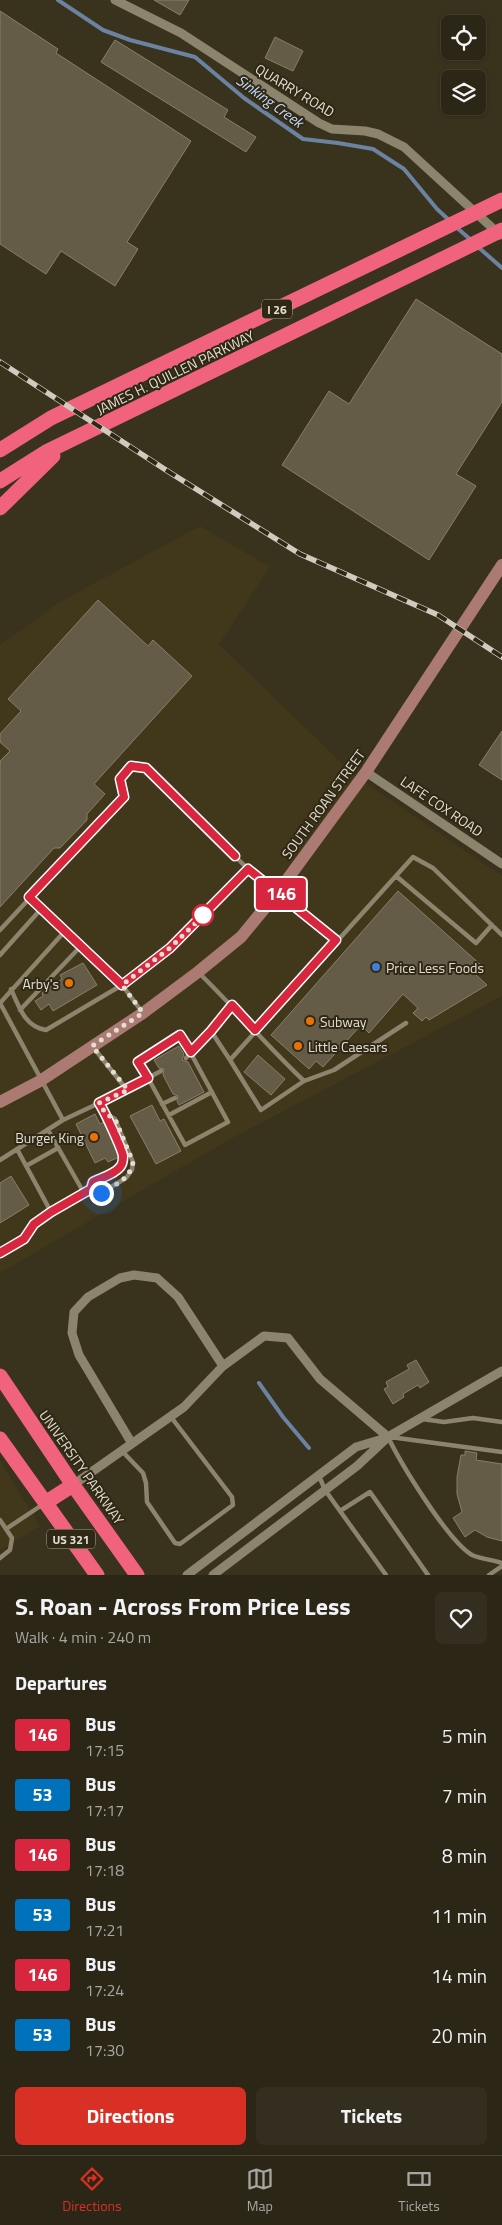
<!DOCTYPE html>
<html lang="en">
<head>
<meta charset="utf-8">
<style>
	body { margin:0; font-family:"Titillium Web",sans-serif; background:#332e1f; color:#f1f3f6; height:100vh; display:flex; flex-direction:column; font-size:19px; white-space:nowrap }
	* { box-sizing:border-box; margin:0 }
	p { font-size:16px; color:#a6a5a1 }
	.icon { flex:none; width:28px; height:28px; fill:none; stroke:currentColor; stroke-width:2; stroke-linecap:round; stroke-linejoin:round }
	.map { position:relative; height:1575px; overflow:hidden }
	.drawer { display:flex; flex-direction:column; background:#2b2616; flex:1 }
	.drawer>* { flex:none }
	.badge { padding:0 10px; border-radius:4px; font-size:18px; line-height:32px }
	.tools { position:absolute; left:441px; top:15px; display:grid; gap:10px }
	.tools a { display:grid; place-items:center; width:45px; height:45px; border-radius:8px; background:#2b2616; box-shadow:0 1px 4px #0004,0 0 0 1px #474335; font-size:25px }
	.you { position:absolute; width:25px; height:25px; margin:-12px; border:4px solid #fff; border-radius:50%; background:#1a73e8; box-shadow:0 0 0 8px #1a73e833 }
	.map>.badge { position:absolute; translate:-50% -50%; box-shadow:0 0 0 2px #fff }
	h2 { padding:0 15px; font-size:19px; line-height:45px }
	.round { display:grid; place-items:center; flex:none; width:52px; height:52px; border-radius:8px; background:#332e1f }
	.head { display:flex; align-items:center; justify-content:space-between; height:85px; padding:0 15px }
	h1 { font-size:24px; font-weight:700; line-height:38px }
	.primary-button { display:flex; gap:10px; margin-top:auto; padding:10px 15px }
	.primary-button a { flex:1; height:58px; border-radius:8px; background:#d93025; color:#fff; font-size:20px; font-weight:700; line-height:58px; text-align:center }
	.primary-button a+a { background:#332e1f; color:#f1f3f6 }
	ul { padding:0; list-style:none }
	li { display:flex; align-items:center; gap:15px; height:60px; padding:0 15px }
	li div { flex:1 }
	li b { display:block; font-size:19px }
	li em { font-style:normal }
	li .badge { min-width:55px; font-weight:700; text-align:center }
	.dock { display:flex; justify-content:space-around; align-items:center; height:70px; border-top:1px solid #474335; background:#2b2616; font-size:14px; color:#a6a5a1 }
	.dock a { display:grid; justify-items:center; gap:2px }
	.dock .on { color:#d93025 }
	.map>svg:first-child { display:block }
</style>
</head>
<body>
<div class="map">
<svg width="502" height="1575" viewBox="0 0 502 1575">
	<rect width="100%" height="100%" fill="#39321d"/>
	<path fill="#41371b" d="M 200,526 L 270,567 L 219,644 L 354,775 L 502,876 L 502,996 L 227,1141 L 0,1273 L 0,645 L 58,603 Z
		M 0,1460 L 40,1526 L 0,1551 Z"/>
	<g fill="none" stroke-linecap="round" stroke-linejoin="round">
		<path stroke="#6b82a1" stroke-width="4" d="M 58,0 L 103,30 L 130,40 L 195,57 L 244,98 L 303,139 L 338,143 L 373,149 L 404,169 L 437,209 L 450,221
			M 455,226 L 472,241
			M 477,246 L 502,268
			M 259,1383 L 283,1417 L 309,1448"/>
	</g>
	<path fill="#645c47" stroke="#887f68" d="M 154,0 L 189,0 L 180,15 Z
		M 0,11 L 58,49 L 56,53 L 191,141 L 127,242 L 138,249 L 115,286 L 61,251 L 46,274 L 0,244 Z
		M 275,37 L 303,51 L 293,71 L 265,58 Z
		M 115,40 L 228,110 L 224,117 L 256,137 L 246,152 L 101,62 Z
		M 416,299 L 502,354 L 502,402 L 456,474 L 476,486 L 429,560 L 282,465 L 329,391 L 349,404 Z
		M 98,600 L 148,646 L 153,640 L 192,676 L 94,784 L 105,794 L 87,814 L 87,820 L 60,848 L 54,848 L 0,907 L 0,761 L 10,751 L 0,742 L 0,734 L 21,711 L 8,699 Z
		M 502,731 L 502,780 L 479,765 Z
		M 398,891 L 481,965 L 474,973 L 487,985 L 429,1020 L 426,1017 L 422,1021 L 413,1013 L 418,1008 L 403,994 L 369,1033 L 361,1025 L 323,1067 L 316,1061 L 309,1069 L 271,1035 Z
		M 83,963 L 97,985 L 53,1011 L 49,1004 L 41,1010 L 35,1001 L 43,996 L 42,993 L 62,979 L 60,975 Z
		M 179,1046 L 184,1054 L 182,1060 L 188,1062 L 204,1092 L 179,1105 L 177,1101 L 178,1096 L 173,1094 L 163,1075 L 164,1069 L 159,1068 L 154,1060 Z
		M 258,1055 L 285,1079 L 271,1095 L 244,1072 Z
		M 152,1105 L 160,1121 L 164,1119 L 181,1151 L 156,1164 L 130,1116 Z
		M 95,1114 L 100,1124 L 104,1122 L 119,1157 L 108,1162 L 105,1158 L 95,1163 L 76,1124 Z
		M 11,1176 L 29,1205 L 0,1223 L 0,1183 Z
		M 416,1360 L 429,1382 L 420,1388 L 418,1385 L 403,1394 L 404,1397 L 393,1404 L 384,1389 L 388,1387 L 386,1382 L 409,1369 L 407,1365 Z
		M 465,1451 L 477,1453 L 476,1460 L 502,1464 L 502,1541 L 487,1537 L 475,1530 L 465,1537 L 453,1518 L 462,1512 L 457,1494 L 457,1477 L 461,1455 L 465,1455 Z"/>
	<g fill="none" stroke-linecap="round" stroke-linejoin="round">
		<path stroke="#8d846d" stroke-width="4.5" d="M 396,876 L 476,943 L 492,925
			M 29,897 L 122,985 L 142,1012
			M 0,930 L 124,797 L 120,779 L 131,766 L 145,768 L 248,869 L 336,939
			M 0,955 L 41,909
			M 199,973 C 235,1008 267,1046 304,1081
			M 11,989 C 19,1007 25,1027 46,1030 L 122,985 L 170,948 L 248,869
			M 0,1003 L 63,1120 L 0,1160
			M 0,1003 L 65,931
			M 20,1010 L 81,946
			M 211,1031 L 230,1060 L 413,857 L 433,868 L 502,935
			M 186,1058 L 211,1031 L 232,1005
			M 230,1060 L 261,1110 L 304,1081 L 334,1070 L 406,1023
			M 127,1090 L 148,1078 L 185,1145 L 228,1122 L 181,1035 L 138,1062 L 148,1078 L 161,1071
			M 162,1104 L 175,1098
			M 169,1115 L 212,1092
			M 63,1120 L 127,1090 L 93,1047
			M 48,1130 L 84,1193
			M 26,1166 L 58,1148
			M 91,1189 L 101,1193 L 126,1178 L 132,1170 L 133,1162 L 115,1119 L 106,1114
			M 51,1212 L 91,1189 L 93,1182 C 101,1178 115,1174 120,1167 C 123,1164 123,1160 123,1156 C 122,1149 104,1110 99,1103
			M 0,1253 L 24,1239 L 34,1224 L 51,1212 L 17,1149
			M 422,1419 L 444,1422 L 473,1418 L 502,1422
			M 388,1437 C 401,1464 448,1541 472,1555 C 481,1559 493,1560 502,1563
			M 390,1437 L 502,1452
			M 122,1451 L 143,1473 L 146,1483 L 147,1502 L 175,1543 L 180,1544 L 233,1505 L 232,1497 L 171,1417
			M 319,1476 L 325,1490 L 386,1575
			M 340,1511 L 370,1492 L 428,1575
			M 0,1520 L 6,1529 L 42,1505
			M 0,1558 L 10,1550 L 12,1538 L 6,1529
			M 489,1575 L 502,1566"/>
		<path stroke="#8d846d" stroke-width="9" d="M 115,0 L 181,33 L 319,123 L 332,129 L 365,131 L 378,134 L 404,147 L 500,235
			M 366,772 L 502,864
			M 131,1442 L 79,1355 L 72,1333 L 74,1312 L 88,1297 L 120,1278 L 134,1275 L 157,1278 L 178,1297 L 223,1366
			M 73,1485 L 184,1407 L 223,1366 L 264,1336 L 288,1338 L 320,1379 L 388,1437
			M 187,1575 L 356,1447 L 386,1438
			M 213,1575 L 357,1466 L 388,1437 L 502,1371"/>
		<path stroke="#ab7a72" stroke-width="12" d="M 0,1102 L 40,1081 L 143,1013 L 198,972 L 241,937 L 278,892 L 366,772 L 502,565"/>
		<path stroke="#f1637c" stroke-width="15" d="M 0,450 L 51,418 L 502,200
			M 0,481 L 46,452 L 502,230
			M 0,508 L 53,456
			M 0,1376 L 73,1485 L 137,1575
			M 0,1439 L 97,1575
			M 45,1503 L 73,1485"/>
		<g stroke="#d0cbbe" stroke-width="5.5">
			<path id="rail" d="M 0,362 L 169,472 L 300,554 L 438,615 L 502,657"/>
		</g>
		<use href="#rail" stroke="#2f2814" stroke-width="4" stroke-dasharray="11" stroke-linecap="butt"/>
	</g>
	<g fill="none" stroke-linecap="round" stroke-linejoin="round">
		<g stroke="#fff" stroke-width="11">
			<path id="line" d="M 0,1253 L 24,1239 L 34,1224 L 51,1212 L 91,1189 L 93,1182 C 101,1178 115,1174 120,1167 C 123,1164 123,1160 123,1156 C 122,1149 104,1110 99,1103 L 148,1078 L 138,1062 L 180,1035 L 191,1052 L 211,1031 L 232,1005 L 255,1030 L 336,940 L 248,869 L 170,948 L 122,985 L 29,897 L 124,797 L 120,779 L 131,766 L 146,768 L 235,856"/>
		</g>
		<use href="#line" stroke="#d7263d" stroke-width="8"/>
		<path stroke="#e3ded2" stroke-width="5" stroke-dasharray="0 9" d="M 101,1193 C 114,1185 130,1180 133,1162 L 115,1119 L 106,1114 L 99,1103 L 128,1090 L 92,1046 L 143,1013 L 122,985 L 170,948 L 208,911 L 203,915"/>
	</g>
	<circle fill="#fff" stroke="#d7263d" stroke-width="2.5" cx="203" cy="915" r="10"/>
	<circle fill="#3f7fe0" stroke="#2f2814" stroke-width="2" cx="376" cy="967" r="5"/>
	<g fill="#e8710a" stroke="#2f2814" stroke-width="2">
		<circle cx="69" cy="983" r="5"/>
		<circle cx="310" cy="1021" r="5"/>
		<circle cx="298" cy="1046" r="5"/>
		<circle cx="94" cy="1137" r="5"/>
	</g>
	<g text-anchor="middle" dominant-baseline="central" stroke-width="4" stroke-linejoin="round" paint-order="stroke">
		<g fill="#2f2814" stroke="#ada799" stroke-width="1">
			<rect x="262" y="299.5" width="30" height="19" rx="4"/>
			<rect x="47" y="1529.5" width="48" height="19" rx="4"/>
		</g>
		<g font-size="12" font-weight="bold" fill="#e3ded2">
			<text x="277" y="309">I 26</text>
			<text x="71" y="1539">US 321</text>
		</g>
		<g font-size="14" fill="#e3ded2" stroke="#2f2814">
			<text transform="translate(295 90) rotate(31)">QUARRY ROAD</text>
			<text transform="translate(175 372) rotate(-26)">JAMES H. QUILLEN PARKWAY</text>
			<text transform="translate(323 804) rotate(-54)">SOUTH ROAN STREET</text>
			<text transform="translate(442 806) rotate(34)">LAFE COX ROAD</text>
			<text transform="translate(82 1467) rotate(55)">UNIVERSITY PARKWAY</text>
		</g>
		<g font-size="14" fill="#e3ded2" stroke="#2f2814" text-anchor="start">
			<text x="386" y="967">Price Less Foods</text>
			<text x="59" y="983" text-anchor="end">Arby's</text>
			<text x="320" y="1021">Subway</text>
			<text x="308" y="1046">Little Caesars</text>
			<text x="84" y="1137" text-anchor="end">Burger King</text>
		</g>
		<g font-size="15" font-style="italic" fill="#c4dbfb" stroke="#2f2814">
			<text transform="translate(270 101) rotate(36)">Sinking Creek</text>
		</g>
	</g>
</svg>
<div class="tools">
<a><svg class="icon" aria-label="locate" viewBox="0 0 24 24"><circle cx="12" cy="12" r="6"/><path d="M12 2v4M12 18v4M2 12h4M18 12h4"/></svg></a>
<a><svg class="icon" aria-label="layers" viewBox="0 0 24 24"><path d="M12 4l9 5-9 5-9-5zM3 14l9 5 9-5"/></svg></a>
</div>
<div class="you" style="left:101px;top:1193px"></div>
<b class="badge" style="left:281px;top:894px;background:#d7263d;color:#fff">146</b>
</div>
<section class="drawer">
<div class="head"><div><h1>S. Roan - Across From Price Less</h1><p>Walk · 4 min · 240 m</p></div><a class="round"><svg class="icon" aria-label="heart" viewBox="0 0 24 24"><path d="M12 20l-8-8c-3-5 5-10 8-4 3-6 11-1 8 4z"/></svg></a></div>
<h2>Departures</h2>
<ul>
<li><span class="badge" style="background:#d7263d;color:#fff">146</span><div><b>Bus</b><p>17:15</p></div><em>5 min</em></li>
<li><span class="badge" style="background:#0072bc;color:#fff">53</span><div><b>Bus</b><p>17:17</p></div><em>7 min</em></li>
<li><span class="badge" style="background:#d7263d;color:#fff">146</span><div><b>Bus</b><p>17:18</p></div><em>8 min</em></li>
<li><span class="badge" style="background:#0072bc;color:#fff">53</span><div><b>Bus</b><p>17:21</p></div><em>11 min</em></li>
<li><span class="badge" style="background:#d7263d;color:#fff">146</span><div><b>Bus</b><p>17:24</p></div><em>14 min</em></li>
<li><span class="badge" style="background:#0072bc;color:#fff">53</span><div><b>Bus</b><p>17:30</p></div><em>20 min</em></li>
</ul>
<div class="primary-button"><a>Directions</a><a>Tickets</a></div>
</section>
<nav class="dock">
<a class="on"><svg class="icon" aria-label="directions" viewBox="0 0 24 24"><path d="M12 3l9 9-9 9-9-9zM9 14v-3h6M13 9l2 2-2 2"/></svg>Directions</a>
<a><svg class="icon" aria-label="map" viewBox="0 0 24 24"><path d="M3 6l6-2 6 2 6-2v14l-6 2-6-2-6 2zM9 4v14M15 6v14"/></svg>Map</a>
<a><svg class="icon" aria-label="tickets" viewBox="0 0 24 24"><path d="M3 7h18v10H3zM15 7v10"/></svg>Tickets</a>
</nav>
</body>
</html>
